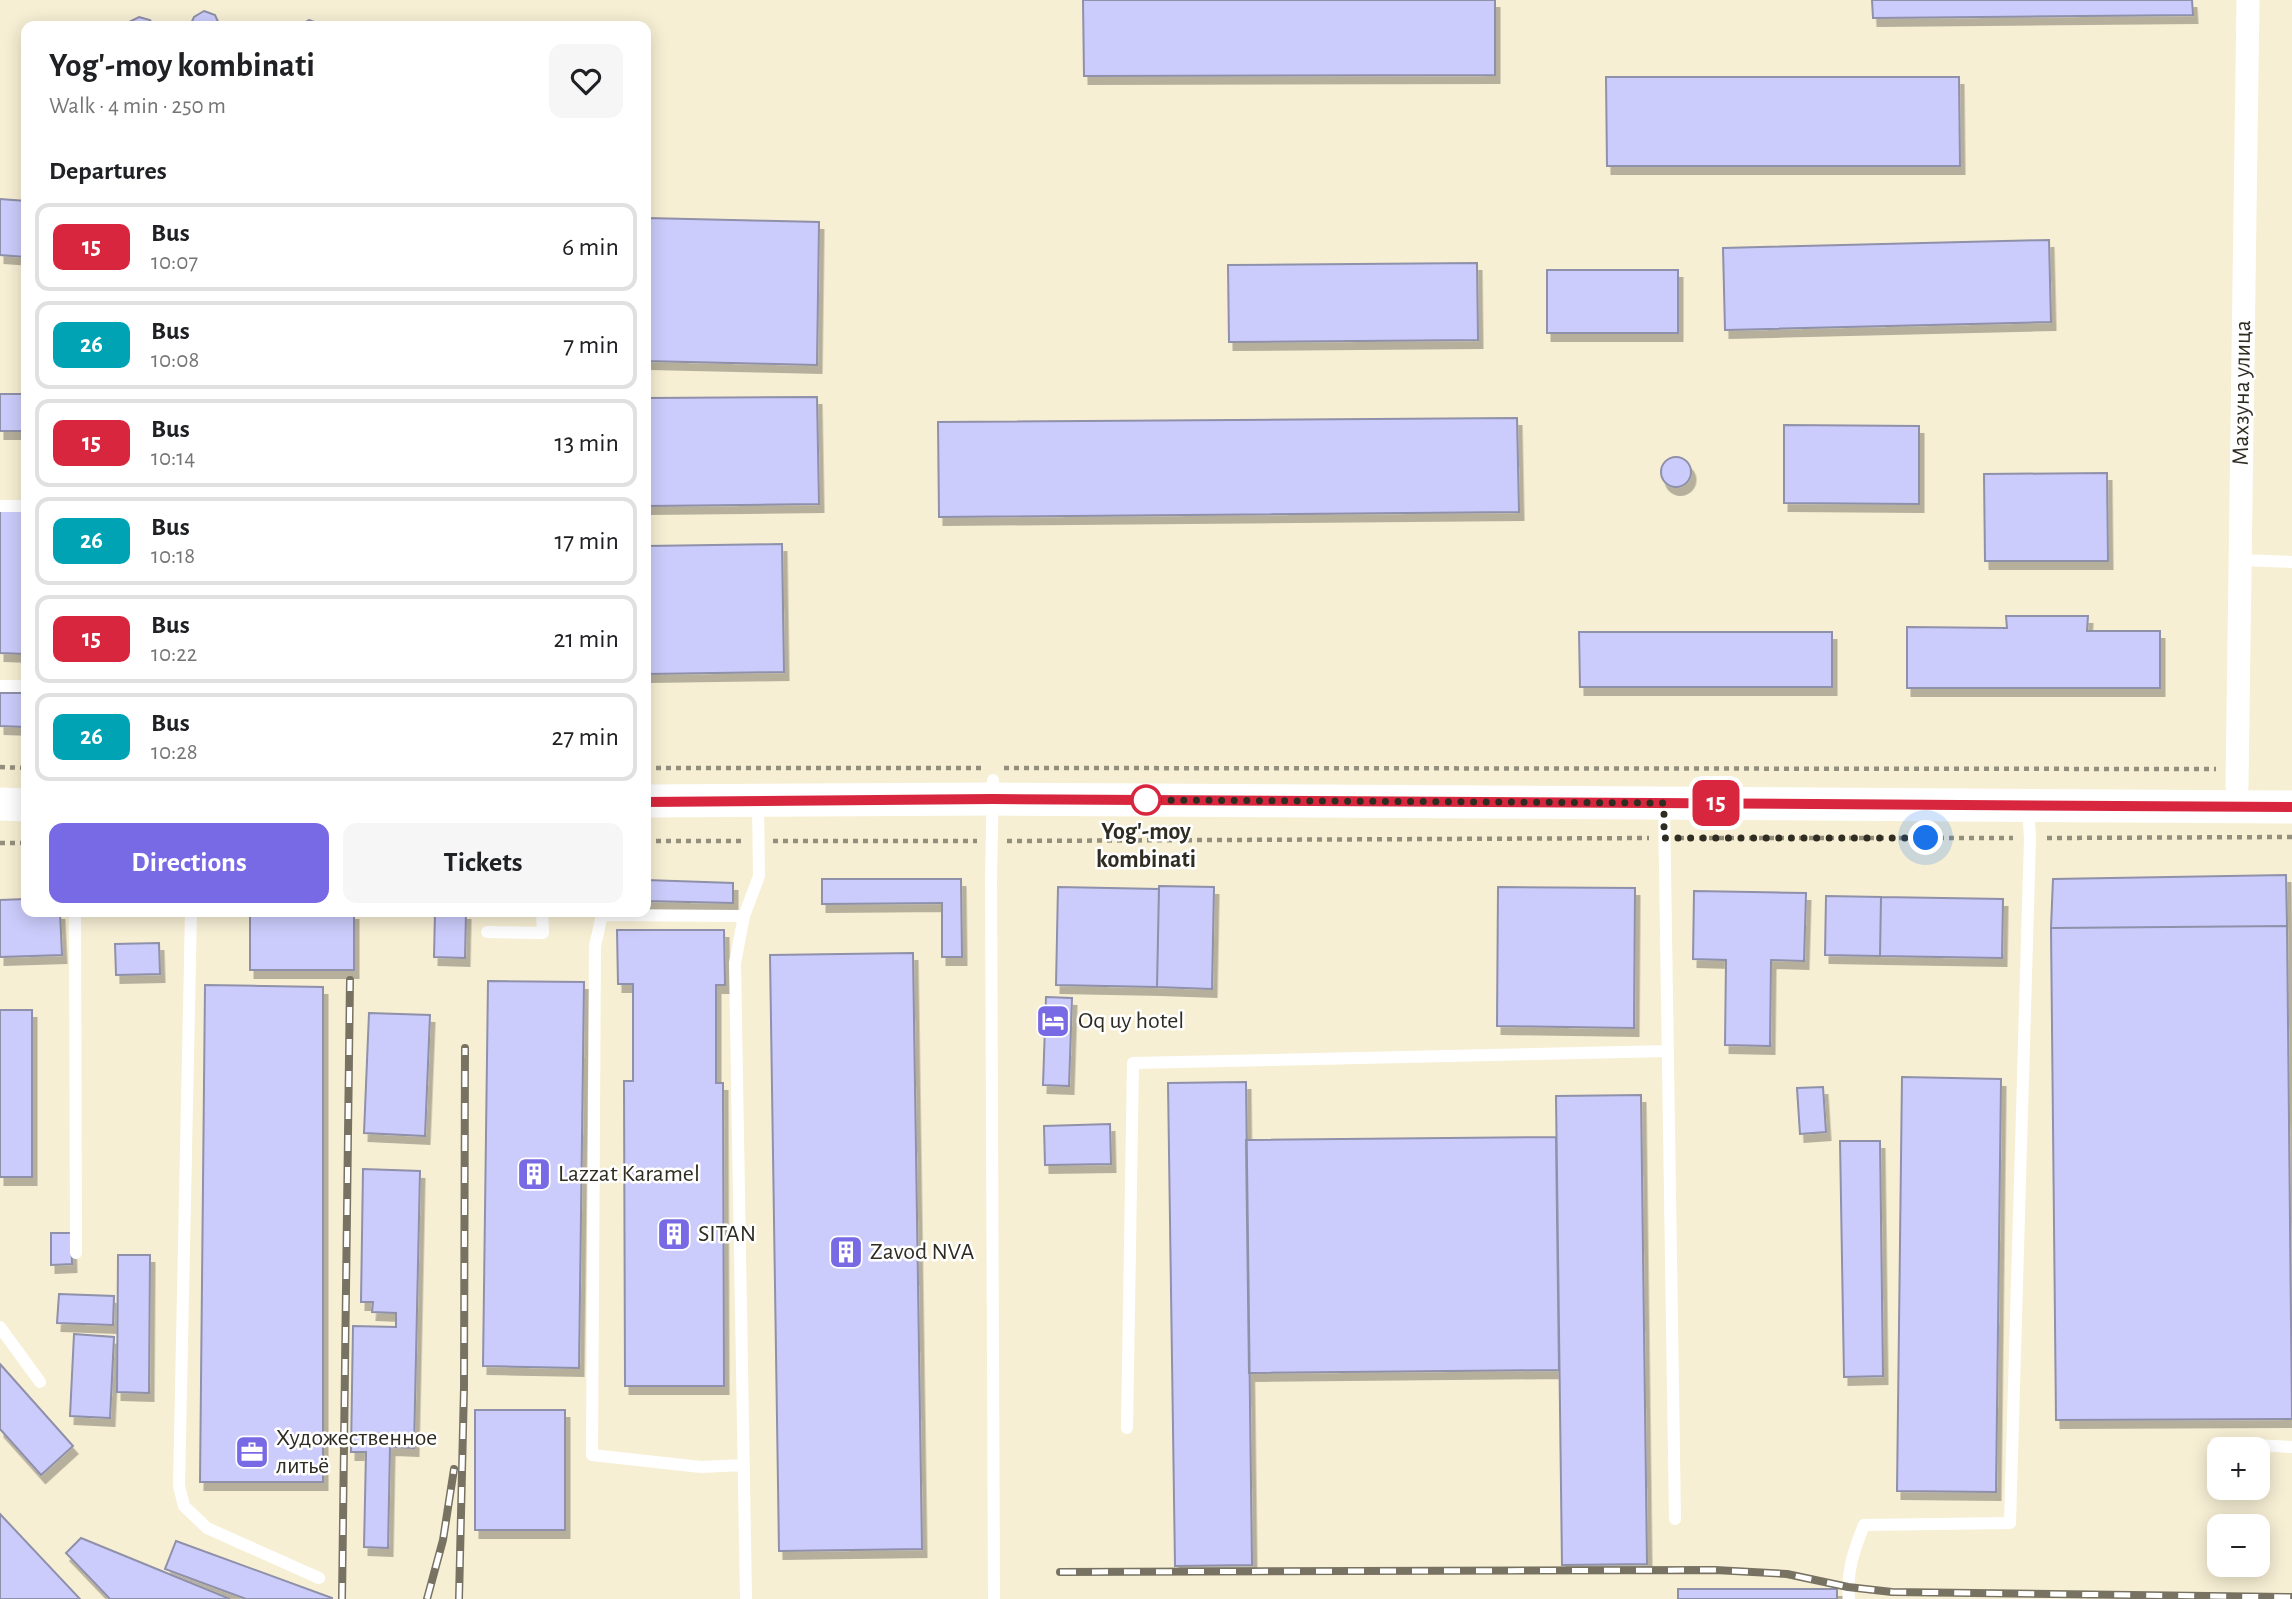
<!DOCTYPE html>
<html lang="en">
<head>
<meta charset="utf-8">
<style>
	body { margin:0; font-family:"Alegreya Sans",sans-serif; background:#f6f6f6; color:#202124; height:100vh; display:flex; flex-direction:column; font-size:26px; white-space:nowrap }
	* { box-sizing:border-box; margin:0 }
	p { font-size:23px; color:#757577 }
	.icon { flex:none; width:38px; height:38px; fill:none; stroke:currentColor; stroke-width:2; stroke-linecap:round; stroke-linejoin:round }
	.map { position:relative; flex:1; overflow:hidden }
	.sheet { position:absolute; left:21px; top:21px; width:630px; height:896px; display:flex; flex-direction:column; background:#fff; border-radius:14px; box-shadow:0 4px 18px #0003 }
	.sheet>* { flex:none }
	.badge { padding:0 14px; border-radius:10px; font-size:24px; line-height:46px }
	.fabs { position:absolute; left:2207px; top:1437px; display:grid; gap:14px }
	.fabs a { display:grid; place-items:center; width:63px; height:63px; border-radius:14px; background:#fff; box-shadow:0 4px 18px #0003; font-size:35px }
	.you { position:absolute; width:35px; height:35px; margin:-18px; border:5px solid #fff; border-radius:50%; background:#1a73e8; box-shadow:0 0 0 10px #1a73e833 }
	.map>.badge { position:absolute; translate:-50% -50%; box-shadow:0 0 0 4px #fff }
	h2 { padding:0 28px; font-size:26px; line-height:63px }
	.round { display:grid; place-items:center; flex:none; width:74px; height:74px; border-radius:14px; background:#f6f6f6 }
	.overview { display:flex; align-items:center; justify-content:space-between; height:119px; padding:0 28px }
	h1 { font-size:33px; font-weight:600; line-height:52px }
	.cta { display:flex; gap:14px; margin-top:auto; padding:14px 28px }
	.cta a { flex:1; height:80px; border-radius:14px; background:#786ae5; color:#fff; font-size:28px; font-weight:600; line-height:80px; text-align:center }
	.cta a+a { background:#f6f6f6; color:#202124 }
	ul { padding:0; list-style:none }
	li { display:flex; align-items:center; gap:21px; height:88px; margin:0 14px 10px; padding:0 14px; border:4px solid #e0e0e0; border-radius:14px }
	li div { flex:1 }
	li b { display:block; font-size:26px }
	li em { font-style:normal }
	li .badge { min-width:77px; font-weight:700; text-align:center }
	.map>svg:first-child { display:block }
</style>
</head>
<body>
<div class="map">
<svg width="2292" height="1599" viewBox="0 0 2292 1599">
	<defs>
		<filter id="shadow"><feDropShadow dx="4.5" dy="8" stdDeviation="0" flood-color="#0004"/></filter>
	</defs>
	<rect width="100%" height="100%" fill="#f7efd4"/>
	<path fill="#ccccfc" stroke="#8f90a9" stroke-width="2" filter="url(#shadow)" d="M 1083,0 L 1495,0 L 1495,75 L 1084,76 Z
		M 1872,0 L 2192,0 L 2193,15 L 1873,18 Z
		M 204,11 L 215,15 L 220,26 L 190,26 L 194,17 Z
		M 139,17 L 150,20 L 154,26 L 127,26 L 129,22 Z
		M 309,20 L 320,24 L 322,26 L 299,26 Z
		M 1606,77 L 1959,77 L 1960,166 L 1607,166 Z
		M 0,199 L 26,201 L 26,257 L 0,255 Z
		M 646,218 L 819,222 L 817,365 L 646,361 Z
		M 2049,240 L 2051,322 L 1725,330 L 1723,248 Z
		M 1477,263 L 1478,340 L 1229,342 L 1228,265 Z
		M 1547,270 L 1678,270 L 1678,333 L 1547,333 Z
		M 0,394 L 26,394 L 26,431 L 0,431 Z
		M 817,397 L 819,504 L 646,506 L 646,398 Z
		M 1517,418 L 1519,512 L 939,517 L 938,422 Z
		M 1784,425 L 1919,426 L 1919,504 L 1784,503 Z
		M1661 472a15 15 0 1 1 30 0a15 15 0 1 1-30 0Z
		M 2107,473 L 2108,561 L 1985,561 L 1984,474 Z
		M 0,511 L 26,511 L 26,654 L 0,653 Z
		M 782,544 L 784,672 L 646,674 L 646,546 Z
		M 2006,616 L 2088,616 L 2087,631 L 2160,631 L 2160,688 L 1907,688 L 1907,627 L 2007,628 Z
		M 1579,632 L 1832,632 L 1832,687 L 1580,687 Z
		M 0,693 L 26,693 L 26,727 L 0,726 Z
		M 2286,875 L 2287,926 L 2051,928 L 2053,879 Z
		M 822,879 L 961,879 L 962,957 L 942,957 L 942,903 L 822,904 Z
		M 646,880 L 733,883 L 733,903 L 646,901 Z
		M 1159,886 L 1214,887 L 1212,989 L 1157,987 Z
		M 1058,887 L 1159,889 L 1157,987 L 1056,985 Z
		M 1498,887 L 1635,888 L 1634,1028 L 1497,1026 Z
		M 1694,891 L 1806,893 L 1804,961 L 1771,960 L 1770,1046 L 1725,1045 L 1726,960 L 1693,959 Z
		M 1826,896 L 1881,897 L 1880,956 L 1825,955 Z
		M 1881,897 L 2003,899 L 2002,958 L 1880,956 Z
		M 26,899 L 26,912 L 60,912 L 62,955 L 0,957 L 0,900 Z
		M 250,912 L 354,912 L 354,970 L 250,970 Z
		M 435,912 L 466,912 L 465,958 L 434,957 Z
		M 2287,926 L 2292,1419 L 2056,1420 L 2051,928 Z
		M 617,930 L 724,930 L 725,985 L 716,985 L 716,1083 L 723,1083 L 724,1386 L 625,1386 L 624,1081 L 633,1081 L 633,984 L 618,984 Z
		M 159,943 L 160,974 L 116,975 L 115,944 Z
		M 913,953 L 922,1549 L 779,1551 L 770,955 Z
		M 488,981 L 584,982 L 579,1368 L 483,1366 Z
		M 205,985 L 323,987 L 323,1482 L 200,1482 Z
		M 1046,997 L 1072,998 L 1069,1086 L 1043,1085 Z
		M 0,1010 L 32,1010 L 32,1177 L 0,1177 Z
		M 369,1013 L 430,1015 L 425,1136 L 364,1133 Z
		M 1902,1077 L 2001,1079 L 1996,1492 L 1897,1491 Z
		M 1246,1082 L 1252,1565 L 1175,1566 L 1168,1083 Z
		M 1823,1087 L 1826,1132 L 1800,1134 L 1797,1088 Z
		M 1641,1095 L 1647,1564 L 1562,1565 L 1556,1096 Z
		M 1110,1124 L 1111,1164 L 1045,1165 L 1044,1126 Z
		M 1556,1137 L 1559,1370 L 1249,1373 L 1246,1140 Z
		M 1840,1141 L 1880,1141 L 1883,1376 L 1844,1377 Z
		M 363,1169 L 420,1171 L 414,1448 L 390,1447 L 388,1548 L 364,1547 L 366,1452 L 351,1452 L 353,1326 L 396,1327 L 396,1313 L 372,1312 L 373,1302 L 361,1302 Z
		M 51,1233 L 71,1233 L 72,1264 L 51,1265 Z
		M 118,1255 L 150,1255 L 149,1393 L 117,1392 Z
		M 59,1294 L 114,1296 L 113,1325 L 57,1323 Z
		M 74,1334 L 114,1337 L 110,1418 L 70,1416 Z
		M 0,1364 L 73,1446 L 41,1475 L 0,1429 Z
		M 475,1410 L 565,1410 L 565,1530 L 475,1530 Z
		M 0,1514 L 80,1599 L 0,1599 Z
		M 81,1538 L 230,1599 L 110,1599 L 66,1553 Z
		M 176,1541 L 332,1598 L 332,1599 L 246,1599 L 165,1569 Z
		M 1678,1589 L 1837,1589 L 1837,1599 L 1678,1599 Z"/>
	<g fill="none" stroke-linecap="round" stroke-linejoin="round">
		<path stroke="#948e7c" stroke-width="4.5" stroke-dasharray="5 5" stroke-linecap="butt" d="M 0,767 L 26,768
			M 646,768 L 984,768
			M 1004,768 L 2216,769
			M 1679,838 L 2013,838
			M 2047,838 L 2292,837
			M 646,841 L 743,841
			M 773,841 L 977,841
			M 1007,841 L 1649,838
			M 0,843 L 26,843"/>
		<path stroke="#fff" stroke-width="12" d="M 0,506 L 26,506
			M 2240,560 L 2292,562
			M 0,686 L 26,686
			M 993,780 L 991,878 L 994,1599
			M 1664,803 L 1675,1519
			M 75,912 L 76,1253
			M 191,912 L 179,1486 L 184,1506 L 207,1528 L 319,1578
			M 487,932 L 543,933 L 542,912
			M 0,1327 L 40,1382
			M 1127,1428 L 1133,1063 L 1668,1051
			M 2216,1443 L 2292,1447
			M 744,1465 L 701,1467 L 592,1455 L 595,946 L 602,915 L 744,916
			M 746,1599 L 735,963 L 744,916 L 759,876 L 758,801
			M 1849,1599 C 1846,1572 1854,1550 1864,1525 L 2010,1523 L 2030,838 L 2028,806"/>
		<path stroke="#fff" stroke-width="23" d="M 2237,786 L 2248,0"/>
		<path stroke="#fff" stroke-width="33" d="M 646,801 L 993,799 L 2292,807
			M 0,804 L 26,805"/>
		<g stroke="#777262" stroke-width="8">
			<path id="rail" d="M 1060,1572 L 1715,1570 L 1787,1574 L 1848,1587 L 1892,1592 L 2292,1597
				M 342,1599 L 350,980
				M 427,1599 L 443,1540 L 454,1469
				M 459,1599 L 464,1387 L 465,1048"/>
		</g>
		<use href="#rail" stroke="#fff" stroke-width="5" stroke-dasharray="16" stroke-linecap="butt"/>
	</g>
	<g fill="none" stroke-linecap="round" stroke-linejoin="round">
		<g stroke="#fff" stroke-width="16">
			<path id="line" d="M 646,802 L 993,799 L 2292,807"/>
		</g>
		<use href="#line" stroke="#d7263d" stroke-width="10"/>
		<path stroke="#2f2c22" stroke-width="7" stroke-dasharray="0 12.6" d="M 1146,800 L 1664,803 L 1664,838 L 1926,838"/>
	</g>
	<defs>
		<g id="hotel-square" transform="scale(1.75)"><rect x="-9" y="-9" width="18" height="18" rx="4" fill="#786ae5" stroke="#fff"/><path d="M-6-4.5h1.5V1H6V5H4.5V3h-9V5H-6ZM-4 0a1.8 1.8 0 1 1 3.6 0ZM.5 0V-2.5h3Q6-2.5 6 0Z" fill="#fff"/></g>
		<g id="building-square" transform="scale(1.75)"><rect x="-9" y="-9" width="18" height="18" rx="4" fill="#786ae5" stroke="#fff"/><path d="M-4-6H4V6H1V3H-1V6H-4ZM-2.5-4.3h1.7v1.8h-1.7ZM.8-4.3h1.7v1.8H.8ZM-2.5-1h1.7V.8h-1.7ZM.8-1h1.7V.8H.8Z" fill="#fff"/></g>
		<g id="office-square" transform="scale(1.75)"><rect x="-9" y="-9" width="18" height="18" rx="4" fill="#786ae5" stroke="#fff"/><path d="M-6-3h4V-5.5h4V-3h4V5H-6ZM-1-4.5V-3h2v-1.5ZM-6 0V1H6V0Z" fill="#fff"/></g>
	</defs>
	<g fill-rule="evenodd">
		<use href="#hotel-square" x="1053" y="1021"/>
		<use href="#building-square" x="534" y="1174"/>
		<use href="#building-square" x="674" y="1234"/>
		<use href="#building-square" x="846" y="1252"/>
		<use href="#office-square" x="252" y="1452"/>
	</g>
	<circle fill="#fff" stroke="#d7263d" stroke-width="3.5" cx="1146" cy="800" r="14"/>
	<g text-anchor="middle" dominant-baseline="central" stroke-width="5" stroke-linejoin="round" paint-order="stroke">
		<g font-size="24" fill="#2f2c22" stroke="#fff">
			<text transform="translate(2242 393) rotate(-89)">Махзуна улица</text>
		</g>
		<g font-size="24" font-weight="bold" fill="#2f2c22" stroke="#fff">
			<text x="1146" y="832">Yog'-moy<tspan x="1146" dy="28">kombinati</tspan></text>
		</g>
		<g font-size="24" fill="#2f2c22" stroke="#fff" text-anchor="start">
			<text x="1078" y="1021">Oq uy hotel</text>
			<text x="558" y="1174">Lazzat Karamel</text>
			<text x="698" y="1234">SITAN</text>
			<text x="870" y="1252">Zavod NVA</text>
			<text x="276" y="1438">Художественное<tspan x="276" dy="28">литьё</tspan></text>
		</g>
	</g>
</svg>
<div class="fabs">
<a>+</a>
<a>−</a>
</div>
<div class="you" style="left:1926px;top:838px"></div>
<b class="badge" style="left:1716px;top:803px;background:#d7263d;color:#fff">15</b>
<section class="sheet">
<div class="overview"><div><h1>Yog'-moy kombinati</h1><p>Walk · 4 min · 250 m</p></div><a class="round"><svg class="icon" aria-label="heart" viewBox="0 0 24 24"><path d="M12 20l-8-8c-3-5 5-10 8-4 3-6 11-1 8 4z"/></svg></a></div>
<h2>Departures</h2>
<ul>
<li><span class="badge" style="background:#d7263d;color:#fff">15</span><div><b>Bus</b><p>10:07</p></div><em>6 min</em></li>
<li><span class="badge" style="background:#00a3b4;color:#fff">26</span><div><b>Bus</b><p>10:08</p></div><em>7 min</em></li>
<li><span class="badge" style="background:#d7263d;color:#fff">15</span><div><b>Bus</b><p>10:14</p></div><em>13 min</em></li>
<li><span class="badge" style="background:#00a3b4;color:#fff">26</span><div><b>Bus</b><p>10:18</p></div><em>17 min</em></li>
<li><span class="badge" style="background:#d7263d;color:#fff">15</span><div><b>Bus</b><p>10:22</p></div><em>21 min</em></li>
<li><span class="badge" style="background:#00a3b4;color:#fff">26</span><div><b>Bus</b><p>10:28</p></div><em>27 min</em></li>
</ul>
<div class="cta"><a>Directions</a><a>Tickets</a></div>
</section>
</div>
</body>
</html>
